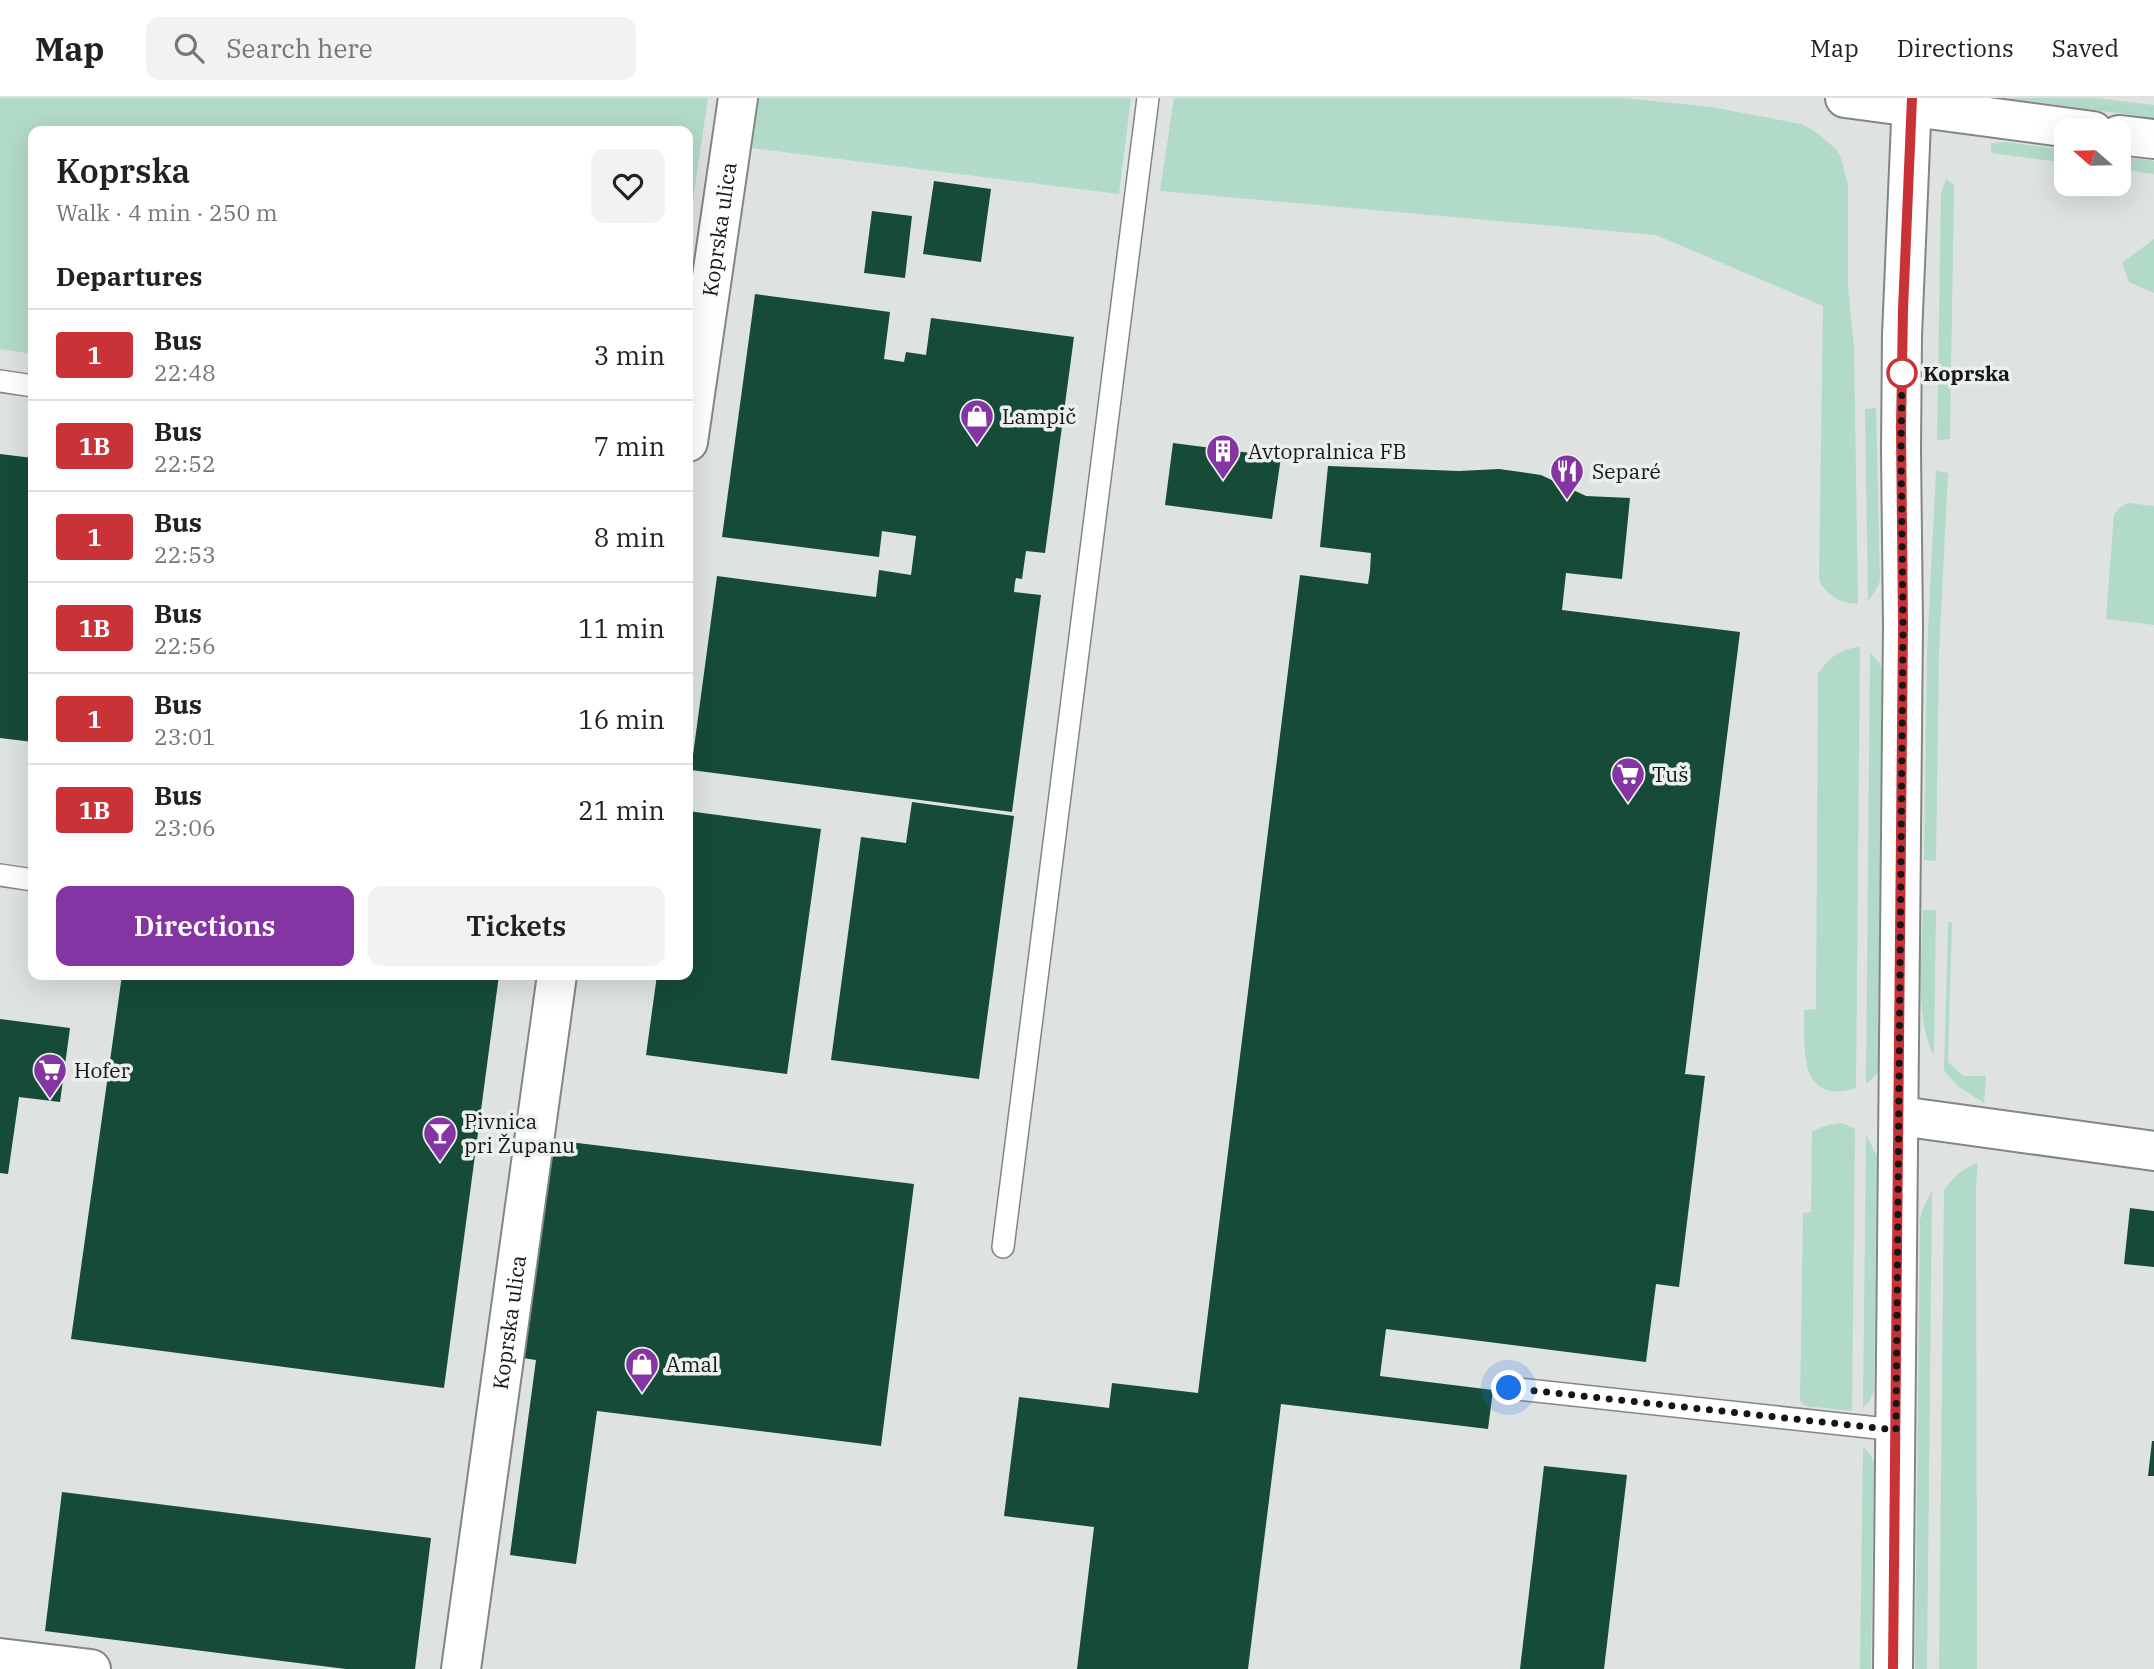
<!DOCTYPE html>
<html lang="en">
<head>
<meta charset="utf-8">
<style>
	body { margin:0; font-family:"IBM Plex Serif",serif; background:#f2f2f2; color:#222; height:100vh; display:flex; flex-direction:column; font-size:26px; white-space:nowrap }
	* { box-sizing:border-box; margin:0 }
	p { font-size:23px; color:#767676 }
	.icon { flex:none; width:38px; height:38px; fill:none; stroke:currentColor; stroke-width:2; stroke-linecap:round; stroke-linejoin:round }
	.map { position:relative; flex:1; overflow:hidden }
	.drawer { position:absolute; left:28px; top:28px; width:665px; height:854px; display:flex; flex-direction:column; background:#fff; border-radius:14px; box-shadow:0 7px 28px #0002 }
	.drawer>* { flex:none }
	.badge { padding:0 14px; border-radius:5px; font-size:24px; line-height:46px }
	.needle { width:46px; rotate:290deg }
	.tools { position:absolute; left:2054px; top:21px; display:grid; gap:14px }
	.tools a { display:grid; place-items:center; width:77px; height:77px; border-radius:14px; background:#fff; box-shadow:0 7px 28px #0002; font-size:35px }
	.you { position:absolute; width:35px; height:35px; margin:-18px; border:5px solid #fff; border-radius:50%; background:#1a73e8; box-shadow:0 0 0 10px #1a73e833 }
	.map>.badge { position:absolute; translate:-50% -50%; box-shadow:0 0 0 4px #fff }
	h2 { padding:0 28px; font-size:26px; line-height:63px }
	.round { display:grid; place-items:center; flex:none; width:74px; height:74px; border-radius:14px; background:#f2f2f2 }
	.overview { display:flex; align-items:center; justify-content:space-between; height:119px; padding:0 28px }
	h1 { font-size:33px; font-weight:600; line-height:52px }
	.action { display:flex; gap:14px; margin-top:auto; padding:14px 28px }
	.action a { flex:1; height:80px; border-radius:14px; background:#8534a4; color:#fff; font-size:28px; font-weight:600; line-height:80px; text-align:center }
	.action a+a { background:#f2f2f2; color:#222 }
	ul { padding:0; list-style:none }
	li { display:flex; align-items:center; gap:21px; height:91px; padding:0 28px; border-top:2px solid #e0e0e0 }
	li div { flex:1 }
	li b { display:block; font-size:26px }
	li em { font-style:normal }
	li .badge { min-width:77px; font-weight:700; text-align:center }
	header { display:flex; align-items:center; gap:42px; box-sizing:border-box; height:98px; padding:0 35px; background:#fff; border-bottom:2px solid #e0e0e0 }
	header strong { font-size:33px }
	nav { display:flex; gap:38px; margin-inline-start:auto; font-size:24px }
	.search { width:490px; height:63px; background:#f2f2f2; display:flex; align-items:center; gap:18px; box-sizing:border-box; padding:0 24px; border-radius:14px; color:#767676; font-size:26px }
	.map>svg:first-child { display:block }
</style>
</head>
<body>
<header>
<strong>Map</strong>
<div class="search"><svg class="icon" aria-label="search" viewBox="0 0 24 24"><circle cx="10" cy="10" r="6"/><path d="M15 15l6 6"/></svg>Search here</div>
<nav><a>Map</a><a>Directions</a><a>Saved</a></nav>
</header>
<div class="map">
<svg width="2154" height="1571" viewBox="0 0 2154 1571">
	<rect width="100%" height="100%" fill="#dee2e0"/>
	<path fill="#b2dac8" d="M 0,0 L 708,0 L 692,108 L 688,107 L 688,33 L 33,33 L 33,256 L 0,251 Z
		M 759,0 L 1131,0 L 1119,96 L 752,50 Z
		M 1174,0 L 1624,0 L 1711,9 L 1801,26 L 1816,34 L 1837,52 L 1841,60 L 1848,87 L 1848,188 L 1854,250 L 1858,506 C 1840,505 1829,499 1819,483 L 1823,208 L 1656,137 L 1160,93 Z
		M 2009,0 L 2096,0 L 2154,7 L 2154,20 Z
		M 2006,44 L 2067,52 L 2067,65 L 1991,55 L 1991,45 Z
		M 2119,58 L 2154,63 L 2154,76 L 2119,71 Z
		M 1946,81 L 1954,87 L 1950,341 L 1937,342 L 1941,95 Z
		M 2154,141 L 2154,195 L 2129,184 L 2122,165 Z
		M 1876,310 L 1880,483 L 1878,488 L 1868,504 L 1865,311 Z
		M 1936,373 L 1948,375 L 1939,554 L 1936,763 L 1924,762 L 1927,553 Z
		M 2128,405 L 2154,408 L 2154,527 L 2106,521 L 2114,417 L 2119,410 Z
		M 1860,549 L 1856,990 C 1797,1008 1805,949 1804,912 L 1816,911 L 1818,576 C 1829,560 1839,551 1860,549 Z
		M 1870,554 L 1880,566 L 1882,575 L 1878,975 L 1866,986 Z
		M 1923,812 L 1936,812 L 1934,958 C 1914,920 1922,855 1923,812 Z
		M 1948,824 L 1952,824 L 1948,964 L 1963,978 L 1986,978 L 1984,1005 L 1959,989 L 1944,973 Z
		M 1842,1025 L 1855,1031 L 1852,1313 L 1805,1308 L 1800,1303 L 1803,1115 L 1811,1114 L 1812,1033 L 1828,1027 Z
		M 1866,1037 L 1877,1058 L 1874,1293 L 1869,1304 L 1863,1309 Z
		M 1978,1065 L 1976,1087 L 1977,1571 L 1939,1571 L 1944,1093 C 1953,1079 1962,1071 1978,1065 Z
		M 1932,1092 L 1927,1571 L 1915,1571 L 1920,1122 L 1922,1113 Z
		M 1863,1349 L 1870,1356 L 1874,1365 L 1871,1571 L 1860,1571 Z"/>
	<path fill="#164b38" d="M 934,83 L 991,91 L 981,164 L 923,156 Z
		M 872,113 L 912,118 L 905,180 L 864,175 Z
		M 755,196 L 890,214 L 884,261 L 904,264 L 906,254 L 926,257 L 931,220 L 1074,239 L 1045,455 L 1026,453 L 1022,481 L 1016,480 L 1015,484 L 1014,494 L 1041,497 L 1012,714 L 691,672 L 717,478 L 876,499 L 879,472 L 911,477 L 916,438 L 882,433 L 879,459 L 722,439 Z
		M 1173,345 L 1281,359 L 1272,421 L 1165,407 Z
		M 0,356 L 33,360 L 33,644 L 0,640 Z
		M 1328,368 L 1459,373 L 1499,371 L 1541,377 L 1586,398 L 1630,400 L 1622,481 L 1566,475 L 1562,512 L 1740,534 L 1685,976 L 1705,978 L 1679,1189 L 1656,1186 L 1646,1264 L 1386,1231 L 1380,1278 L 1493,1292 L 1488,1331 L 1281,1306 L 1248,1571 L 1077,1571 L 1094,1429 L 1004,1418 L 1019,1299 L 1109,1310 L 1112,1285 L 1198,1295 L 1300,477 L 1368,486 L 1370,473 L 1371,455 L 1320,449 Z
		M 912,704 L 1014,718 L 979,981 L 831,962 L 861,739 L 906,745 Z
		M 688,713 L 821,731 L 787,976 L 646,957 L 657,877 L 688,877 Z
		M 122,877 L 499,877 L 444,1290 L 71,1241 Z
		M 0,921 L 70,930 L 60,1004 L 19,999 L 8,1076 L 0,1075 Z
		M 545,1041 L 914,1086 L 881,1348 L 597,1313 L 576,1466 L 510,1457 L 536,1262 L 516,1259 Z
		M 2130,1110 L 2154,1113 L 2154,1169 L 2124,1166 Z
		M 2152,1343 L 2154,1343 L 2154,1378 L 2148,1378 Z
		M 1544,1368 L 1627,1377 L 1604,1571 L 1520,1571 Z
		M 62,1394 L 431,1440 L 415,1571 L 346,1571 L 45,1533 Z"/>
	<g fill="none" stroke-linecap="round" stroke-linejoin="round">
		<g stroke="#828684" stroke-width="24">
			<path id="service" d="M 0,283 L 33,288
				M 0,777 L 33,782
				M 1003,1149 L 1148,0
				M 1509,1290 L 1896,1332"/>
		</g>
		<g stroke="#828684" stroke-width="42">
			<g id="minor">
				<path id="s1" d="M 688,344 L 738,0"/>
				<path d="M 1900,1018 L 2154,1053"/>
				<path d="M 0,1560 L 91,1571"/>
				<path id="s2" d="M 461,1571 L 557,877"/>
			</g>
		</g>
		<g stroke="#828684" stroke-width="42">
			<path id="tertiary" d="M 1845,0 L 2093,33
				M 2119,37 L 2154,41
				M 1893,1571 L 1903,528 L 1901,353 L 1902,238 L 1912,0"/>
		</g>
		<use href="#service" stroke="#fff" stroke-width="21"/>
		<use href="#minor" stroke="#fff" stroke-width="38"/>
		<use href="#tertiary" stroke="#fff" stroke-width="38"/>
	</g>
	<g fill="none" stroke-linecap="round" stroke-linejoin="round">
		<g stroke="#fff" stroke-width="16">
			<path id="line" d="M 1893,1571 L 1903,527 L 1901,330 L 1903,212 L 1912,0"/>
		</g>
		<use href="#line" stroke="#c93337" stroke-width="10"/>
		<path stroke="#151615" stroke-width="7" stroke-dasharray="0 12.6" d="M 1509,1290 L 1896,1332 L 1903,527 L 1901,353 L 1902,275"/>
	</g>
	<defs>
		<g id="shop-pin" transform="scale(1.75)"><path d="M0 17L-7.5 6A9.5 9.5 0 1 1 7.5 6Z" fill="#8534a4" stroke="#ebefed"/><path d="M-5-2.5h2.3a2.7 3.5 0 0 1 5.4 0H5L5.5 6h-11ZM-1.5-2.5h3a1.5 2.3 0 0 0-3 0Z" fill="#fff"/></g>
		<g id="building-pin" transform="scale(1.75)"><path d="M0 17L-7.5 6A9.5 9.5 0 1 1 7.5 6Z" fill="#8534a4" stroke="#ebefed"/><path d="M-4-6H4V6H1V3H-1V6H-4ZM-2.5-4.3h1.7v1.8h-1.7ZM.8-4.3h1.7v1.8H.8ZM-2.5-1h1.7V.8h-1.7ZM.8-1h1.7V.8H.8Z" fill="#fff"/></g>
		<g id="restaurant-pin" transform="scale(1.75)"><path d="M0 17L-7.5 6A9.5 9.5 0 1 1 7.5 6Z" fill="#8534a4" stroke="#ebefed"/><path d="M-5-6h1v4h1v-4h1v4h1v-4h1v5L-1.5 .5V6h-2V.5L-5-1ZM5-6V6H3V1.5H1.5Q1.5-4 5-6Z" fill="#fff"/></g>
		<g id="supermarket-pin" transform="scale(1.75)"><path d="M0 17L-7.5 6A9.5 9.5 0 1 1 7.5 6Z" fill="#8534a4" stroke="#ebefed"/><path d="M-6-5.5h2.5l.6 2H6L4.5 2H-2.5L-4.4-4H-6ZM-1.5 3.2a1.3 1.3 0 1 0 .1 0ZM3 3.2a1.3 1.3 0 1 0 .1 0Z" fill="#fff"/></g>
		<g id="bar-pin" transform="scale(1.75)"><path d="M0 17L-7.5 6A9.5 9.5 0 1 1 7.5 6Z" fill="#8534a4" stroke="#ebefed"/><path d="M-6-5H6L.8 .8V4.5H3.5V6h-7V4.5H-.8V.8Z" fill="#fff"/></g>
	</defs>
	<g fill-rule="evenodd">
		<use href="#shop-pin" x="977" y="318"/>
		<use href="#building-pin" x="1223" y="353"/>
		<use href="#restaurant-pin" x="1567" y="373"/>
		<use href="#supermarket-pin" x="1628" y="676"/>
		<use href="#supermarket-pin" x="50" y="972"/>
		<use href="#bar-pin" x="440" y="1035"/>
		<use href="#shop-pin" x="642" y="1266"/>
	</g>
	<circle fill="#fff" stroke="#c93337" stroke-width="3.5" cx="1902" cy="275" r="14"/>
	<g text-anchor="middle" dominant-baseline="central" stroke-width="7" stroke-linejoin="round" paint-order="stroke">
		<g font-size="21" fill="#151615" stroke="#ebefed">
			<text stroke="none"><textPath href="#s1" startOffset="215">Koprska ulica</textPath></text>
			<text stroke="none"><textPath href="#s2" startOffset="350">Koprska ulica</textPath></text>
		</g>
		<g font-size="21" font-weight="bold" fill="#151615" stroke="#ebefed" text-anchor="start">
			<text x="1923" y="275">Koprska</text>
		</g>
		<g font-size="21" fill="#151615" stroke="#ebefed" text-anchor="start">
			<text x="1002" y="318">Lampič</text>
			<text x="1248" y="353">Avtopralnica FB</text>
			<text x="1592" y="373">Separé</text>
			<text x="1652" y="676">Tuš</text>
			<text x="74" y="972">Hofer</text>
			<text x="464" y="1023">Pivnica<tspan x="464" dy="24">pri Županu</tspan></text>
			<text x="666" y="1266">Amal</text>
		</g>
	</g>
</svg>
<div class="tools">
<a><svg class="needle" viewBox="-14 -14 28 28"><path d="M0-13l5 13h-10z" fill="#e53935"/><path d="M0 13l5-13h-10z" fill="#767676"/></svg></a>
</div>
<div class="you" style="left:1509px;top:1290px"></div>
<section class="drawer">
<div class="overview"><div><h1>Koprska</h1><p>Walk · 4 min · 250 m</p></div><a class="round"><svg class="icon" aria-label="heart" viewBox="0 0 24 24"><path d="M12 20l-8-8c-3-5 5-10 8-4 3-6 11-1 8 4z"/></svg></a></div>
<h2>Departures</h2>
<ul>
<li><span class="badge" style="background:#c93337;color:#fff">1</span><div><b>Bus</b><p>22:48</p></div><em>3 min</em></li>
<li><span class="badge" style="background:#c93337;color:#fff">1B</span><div><b>Bus</b><p>22:52</p></div><em>7 min</em></li>
<li><span class="badge" style="background:#c93337;color:#fff">1</span><div><b>Bus</b><p>22:53</p></div><em>8 min</em></li>
<li><span class="badge" style="background:#c93337;color:#fff">1B</span><div><b>Bus</b><p>22:56</p></div><em>11 min</em></li>
<li><span class="badge" style="background:#c93337;color:#fff">1</span><div><b>Bus</b><p>23:01</p></div><em>16 min</em></li>
<li><span class="badge" style="background:#c93337;color:#fff">1B</span><div><b>Bus</b><p>23:06</p></div><em>21 min</em></li>
</ul>
<div class="action"><a>Directions</a><a>Tickets</a></div>
</section>
</div>
</body>
</html>
